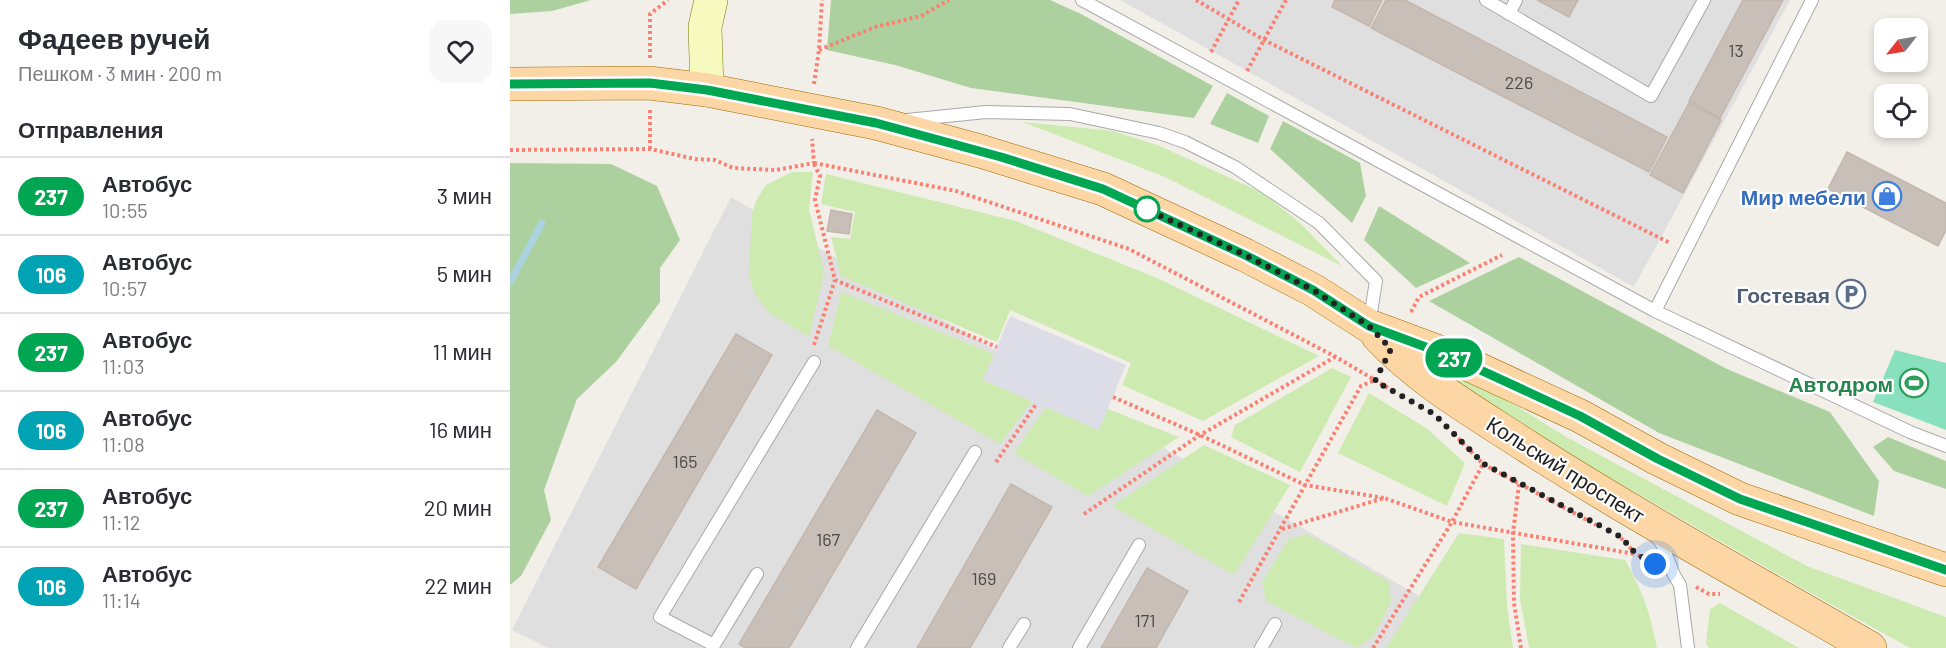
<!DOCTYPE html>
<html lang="ru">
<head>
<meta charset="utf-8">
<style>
	body { margin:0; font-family:Barlow,sans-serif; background:#f7f7f7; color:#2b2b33; height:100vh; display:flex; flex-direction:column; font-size:22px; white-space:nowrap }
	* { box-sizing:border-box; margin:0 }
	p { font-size:20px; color:#7c7c81 }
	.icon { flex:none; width:33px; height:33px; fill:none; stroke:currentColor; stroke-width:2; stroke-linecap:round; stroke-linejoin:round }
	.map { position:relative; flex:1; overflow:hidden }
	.details { display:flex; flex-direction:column; background:#fff; width:510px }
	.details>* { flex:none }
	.badge { padding:0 12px; border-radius:20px; font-size:21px; line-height:39px }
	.needle { width:39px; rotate:239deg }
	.tools { position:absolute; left:1364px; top:18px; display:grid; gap:12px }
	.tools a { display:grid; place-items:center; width:54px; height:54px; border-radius:12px; background:#fff; box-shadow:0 3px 9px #0003; font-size:30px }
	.you { position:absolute; width:30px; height:30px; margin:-15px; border:4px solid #fff; border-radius:50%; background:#1a73e8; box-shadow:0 0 0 9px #1a73e833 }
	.map>.badge { position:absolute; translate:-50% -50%; box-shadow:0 0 0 3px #fff }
	h2 { padding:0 18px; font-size:22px; line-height:54px }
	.round { display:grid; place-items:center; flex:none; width:63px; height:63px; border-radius:18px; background:#f7f7f7 }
	.headline { display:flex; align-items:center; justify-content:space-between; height:102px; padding:0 18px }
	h1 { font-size:28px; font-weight:700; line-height:45px }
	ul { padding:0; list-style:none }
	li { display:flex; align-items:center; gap:18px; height:78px; padding:0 18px; border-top:2px solid #e1e1e2 }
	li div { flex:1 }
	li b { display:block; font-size:22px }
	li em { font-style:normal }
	li .badge { min-width:66px; font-weight:700; text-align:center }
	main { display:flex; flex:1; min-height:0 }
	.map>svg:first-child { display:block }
</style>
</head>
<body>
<main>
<section class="details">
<div class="headline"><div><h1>Фадеев ручей</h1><p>Пешком · 3 мин · 200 m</p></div><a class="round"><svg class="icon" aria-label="heart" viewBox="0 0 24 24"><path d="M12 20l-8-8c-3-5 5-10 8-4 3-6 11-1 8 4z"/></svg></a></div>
<h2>Отправления</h2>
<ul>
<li><span class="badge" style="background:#00a651;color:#fff">237</span><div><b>Автобус</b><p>10:55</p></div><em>3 мин</em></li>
<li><span class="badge" style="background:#00a3b4;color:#fff">106</span><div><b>Автобус</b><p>10:57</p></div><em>5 мин</em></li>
<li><span class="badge" style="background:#00a651;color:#fff">237</span><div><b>Автобус</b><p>11:03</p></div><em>11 мин</em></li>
<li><span class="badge" style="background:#00a3b4;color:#fff">106</span><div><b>Автобус</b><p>11:08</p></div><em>16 мин</em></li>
<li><span class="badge" style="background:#00a651;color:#fff">237</span><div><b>Автобус</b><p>11:12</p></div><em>20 мин</em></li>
<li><span class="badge" style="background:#00a3b4;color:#fff">106</span><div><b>Автобус</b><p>11:14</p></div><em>22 мин</em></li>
</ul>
</section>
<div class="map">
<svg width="1436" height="648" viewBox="0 0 1436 648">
	<rect width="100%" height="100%" fill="#f2efe9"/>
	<path fill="#e0dfdf" d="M 610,0 L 1280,0 L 1124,287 Z
		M 221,197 L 949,619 L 933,648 L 39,648 L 2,630 Z"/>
	<path fill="#cdebb0" d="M 513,122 L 603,131 L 650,146 L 753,193 L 790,223 L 832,266 L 655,177 Z
		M 282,172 L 303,172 L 299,209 L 314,272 L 299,337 L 258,312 L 245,294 L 239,276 L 242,212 L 247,199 L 256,185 Z
		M 316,174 L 506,221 L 647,278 L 809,356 L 693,421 L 612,385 L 621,363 L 500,310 L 487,342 L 331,276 L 321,237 L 340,239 L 345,212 L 311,204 Z
		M 331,292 L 484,354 L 473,380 L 522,401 L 490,444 L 318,346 Z
		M 908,353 L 1008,407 L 1058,438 L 1297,566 L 1436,617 L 1436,648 L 1400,648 L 1290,587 L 1001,421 Z
		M 822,368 L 841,377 L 790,472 L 721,437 L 725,425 Z
		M 859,393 L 916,428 L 955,463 L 937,506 L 828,453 Z
		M 536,407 L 588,430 L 598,409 L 669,437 L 578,496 L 504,453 Z
		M 694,445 L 780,485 L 724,575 L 602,506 Z
		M 949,533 L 994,539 L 997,606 L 1003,648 L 876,648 Z
		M 797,534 L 879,582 L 881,602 L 863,637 L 846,648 L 756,601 L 752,582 L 778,540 Z
		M 1011,544 L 1115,560 C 1133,592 1140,612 1147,648 L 1019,648 L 1010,599 Z
		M 1210,603 L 1289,648 L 1199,648 L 1196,643 L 1200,609 Z"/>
	<path fill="#add19e" d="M 0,0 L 81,0 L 42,11 L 0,14 Z
		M 321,0 L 540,0 L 571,14 L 703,86 L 684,118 L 461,88 L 385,65 L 317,50 Z
		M 717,93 L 759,116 L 748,143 L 700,124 Z
		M 773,121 L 850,163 L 856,196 L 842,223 L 760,149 Z
		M 0,163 L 101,164 L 147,186 L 170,240 L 150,268 L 150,302 L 106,362 L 67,399 L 34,490 L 41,520 L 11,576 L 0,585 Z
		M 869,206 L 960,263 L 906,288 L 854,240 Z
		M 1009,257 L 1217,369 L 1320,412 L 1369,481 L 1364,516 L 1149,433 L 919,301 Z
		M 1378,437 L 1436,461 L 1436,489 L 1384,471 L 1363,447 Z"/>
	<path fill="#88e0be" d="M 1385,350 L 1436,363 L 1436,430 L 1363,402 Z"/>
	<path fill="#dddde8" d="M 500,316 L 616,365 L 589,430 L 473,380 Z"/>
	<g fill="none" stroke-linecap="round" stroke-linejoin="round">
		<path stroke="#aad3df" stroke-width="7" d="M 0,282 L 32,223"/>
	</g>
	<path fill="#c7bfb8" stroke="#c4b6ab" stroke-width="1.5" d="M 825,0 L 872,0 L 859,26 L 822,7 Z
		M 876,0 L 895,0 L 1157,137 L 1139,172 L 861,28 Z
		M 1027,0 L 1068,0 L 1059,17 Z
		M 1233,0 L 1273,0 L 1210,118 L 1179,101 Z
		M 1179,103 L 1211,120 L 1173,193 L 1140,175 Z
		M 1337,152 L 1436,203 L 1436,230 L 1428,246 L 1318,189 Z
		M 321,210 L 342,214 L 339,234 L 317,231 Z
		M 226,334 L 262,355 L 126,589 L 88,567 Z
		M 367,410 L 406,433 L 279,648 L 235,648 L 229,644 Z
		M 501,484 L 542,507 L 460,648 L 407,648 Z
		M 637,568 L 678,591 L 646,648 L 591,648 Z"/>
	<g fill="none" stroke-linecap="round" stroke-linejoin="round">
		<g stroke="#a9a9a9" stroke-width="14">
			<path id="service" d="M 572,0 L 1145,311 L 1400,432 L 1436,446
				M 976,0 L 1141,96 L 1194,0
				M 999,14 L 1006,0
				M 397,120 L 476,112 L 560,114 L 649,133 L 675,142 L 725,167 L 809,223 L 866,281 L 859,325
				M 1145,311 L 1302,0
				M 1146,537 L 1151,542 L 1164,575 L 1170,585 L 1178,648
				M 247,574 L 204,645 L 150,617 L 304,362
				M 347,648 L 465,452
				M 499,648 L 514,624
				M 569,648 L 629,545
				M 751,648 L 765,624"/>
		</g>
		<g stroke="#707d05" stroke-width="34">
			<path id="secondary" d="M 197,90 L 195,27 L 201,0"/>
		</g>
		<g stroke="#a06b00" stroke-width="34">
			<path id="primary" d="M 0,84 L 139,83 L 197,90 L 366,123 L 470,151 L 593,189 L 735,255 L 803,290 L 859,326 L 940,356 L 1070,416 L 1148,459 L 1230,499 L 1436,570
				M 868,336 C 911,382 966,413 1018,447 C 1129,518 1246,582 1360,648"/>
		</g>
		<path stroke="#fa8072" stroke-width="4" stroke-dasharray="3 3" stroke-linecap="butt" d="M 686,0 L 754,40 L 1160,243
			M 309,50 L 365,27 L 411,16 L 439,0
			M 701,52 L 729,0
			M 140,58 L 140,14 L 158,0
			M 737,71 L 776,0
			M 304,84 L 309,50 L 312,0
			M 140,110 L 140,149
			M 0,150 L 140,149 L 185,159 L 205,160 L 223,168 L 266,170 L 304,163 L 302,139
			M 304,163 L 446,191 L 619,249 L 826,357 L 885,392
			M 304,164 L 310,176 L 305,200 L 325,280 L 487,347
			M 901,312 L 909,297 L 992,255
			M 304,345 L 325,280
			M 603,397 L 690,435 L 795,485 L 874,498
			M 944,434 L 973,464 L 1086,525
			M 486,462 L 527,403
			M 1009,484 L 1003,533 L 1004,603 L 1011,648
			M 574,514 L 690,435 L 825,357
			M 772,529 L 874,498 L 942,522 L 1125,554
			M 1111,538 L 1126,554 L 1140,562
			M 1186,587 L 1199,594 L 1210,594
			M 729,602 L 851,386 L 865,380
			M 863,648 L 942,522 L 973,464"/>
		<use href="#service" stroke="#fff" stroke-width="12"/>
		<use href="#secondary" stroke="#f7fabf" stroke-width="33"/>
		<use href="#primary" stroke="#fcd6a4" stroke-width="33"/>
	</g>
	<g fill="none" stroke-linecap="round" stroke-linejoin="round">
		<g stroke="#fff" stroke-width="14">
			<path id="line" d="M 0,84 L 140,83 L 197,90 L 366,123 L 491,157 L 593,189 L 735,255 L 803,290 L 859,326 L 940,356 L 1070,416 L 1148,459 L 1230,499 L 1436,570"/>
		</g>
		<use href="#line" stroke="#00a651" stroke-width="9"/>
		<path stroke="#222" stroke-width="6" stroke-dasharray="0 10.8" d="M 637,209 L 629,206 L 735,255 L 803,290 L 859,326 L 881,349 L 865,381 L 924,414 L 974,464 L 1111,537 L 1126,554 L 1145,564"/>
	</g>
	<defs>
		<g id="shop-ring" transform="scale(1.5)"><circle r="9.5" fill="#fff" stroke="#3f7fe0" stroke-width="1.5"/><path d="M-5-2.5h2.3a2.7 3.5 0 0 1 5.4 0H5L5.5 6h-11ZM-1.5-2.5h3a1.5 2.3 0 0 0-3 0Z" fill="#3f7fe0"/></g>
		<g id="parking-ring" transform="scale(1.5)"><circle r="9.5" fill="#fff" stroke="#5c6f8a" stroke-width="1.5"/><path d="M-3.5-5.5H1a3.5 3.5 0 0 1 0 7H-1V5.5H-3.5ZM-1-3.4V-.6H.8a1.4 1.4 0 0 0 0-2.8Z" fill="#5c6f8a"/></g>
		<g id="stadium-ring" transform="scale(1.5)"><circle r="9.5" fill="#fff" stroke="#2e9e5b" stroke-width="1.5"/><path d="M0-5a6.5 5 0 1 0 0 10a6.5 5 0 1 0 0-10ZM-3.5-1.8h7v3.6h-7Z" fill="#2e9e5b"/></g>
	</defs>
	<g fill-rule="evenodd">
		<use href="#shop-ring" x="1377" y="196"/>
		<use href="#parking-ring" x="1341" y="294"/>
		<use href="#stadium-ring" x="1404" y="383"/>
	</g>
	<circle fill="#fff" stroke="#00a651" stroke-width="3" cx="637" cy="209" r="12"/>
	<g text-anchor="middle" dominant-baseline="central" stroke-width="4.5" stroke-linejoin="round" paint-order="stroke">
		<g font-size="18" fill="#4b4948">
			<text x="1226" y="50">13</text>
			<text x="1009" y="82">226</text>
			<text x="175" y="461">165</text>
			<text x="318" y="539">167</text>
			<text x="474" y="578">169</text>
			<text x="635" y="620">171</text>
		</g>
		<g font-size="21" font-weight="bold" fill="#366cbe" stroke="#fff" text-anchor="end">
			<text x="1356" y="196">Мир мебели</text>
		</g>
		<g font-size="21" font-weight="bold" fill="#4e5e75" stroke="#fff" text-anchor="end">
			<text x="1320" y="294">Гостевая</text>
		</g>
		<g font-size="21" font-weight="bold" fill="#27864d" stroke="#fff" text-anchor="end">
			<text x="1383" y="383">Автодром</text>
		</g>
		<g font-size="21" fill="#222" stroke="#fff">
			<text transform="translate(1056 469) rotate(32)">Кольский проспект</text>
		</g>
	</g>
</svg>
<div class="tools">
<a><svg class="needle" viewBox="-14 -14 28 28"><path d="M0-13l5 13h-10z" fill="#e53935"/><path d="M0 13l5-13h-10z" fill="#7c7c81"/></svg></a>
<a><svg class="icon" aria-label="locate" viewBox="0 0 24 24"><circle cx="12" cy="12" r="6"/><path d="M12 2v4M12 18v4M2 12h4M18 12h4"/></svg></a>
</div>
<div class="you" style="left:1145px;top:564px"></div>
<b class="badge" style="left:944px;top:358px;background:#00a651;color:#fff">237</b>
</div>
</main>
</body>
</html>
